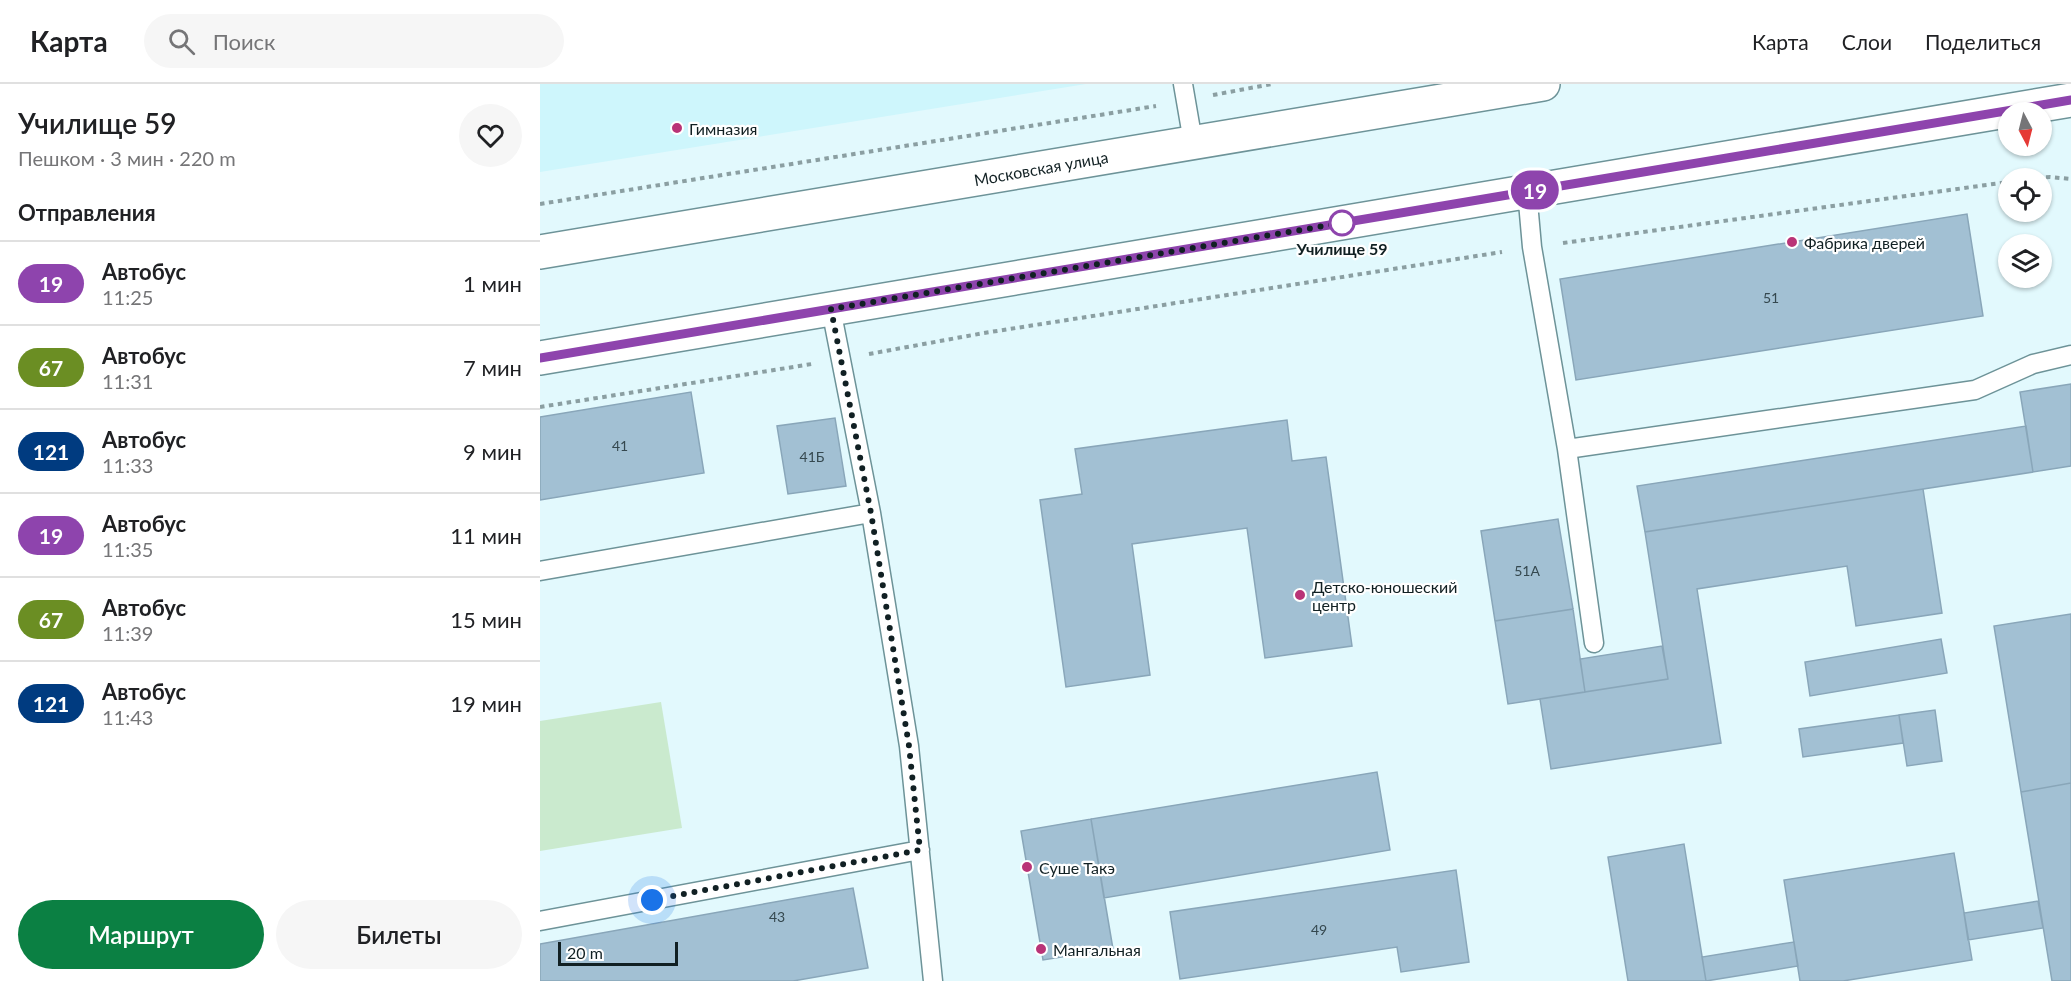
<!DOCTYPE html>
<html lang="ru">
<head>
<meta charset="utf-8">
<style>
	body { margin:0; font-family:Lato,sans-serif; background:#f6f6f6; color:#202124; height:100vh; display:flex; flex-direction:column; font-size:22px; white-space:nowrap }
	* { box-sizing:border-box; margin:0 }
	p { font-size:20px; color:#757577 }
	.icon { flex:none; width:33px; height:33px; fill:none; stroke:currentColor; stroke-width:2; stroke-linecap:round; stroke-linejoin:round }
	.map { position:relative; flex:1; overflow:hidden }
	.side { display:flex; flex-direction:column; background:#fff; width:540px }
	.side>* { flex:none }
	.badge { padding:0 12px; border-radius:20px; font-size:21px; line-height:39px }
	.needle { width:39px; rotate:173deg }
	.tools { position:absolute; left:1458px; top:18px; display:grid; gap:12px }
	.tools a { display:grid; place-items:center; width:54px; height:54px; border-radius:50%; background:#fff; box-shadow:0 2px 4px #0004; font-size:30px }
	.scale { position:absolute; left:18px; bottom:15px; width:120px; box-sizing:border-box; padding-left:6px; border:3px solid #112023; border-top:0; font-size:16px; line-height:21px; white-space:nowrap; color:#112023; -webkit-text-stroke:4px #fff; paint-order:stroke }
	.you { position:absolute; width:30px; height:30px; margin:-15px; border:4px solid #fff; border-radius:50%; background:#1a73e8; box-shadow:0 0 0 9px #1a73e833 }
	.map>.badge { position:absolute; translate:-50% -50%; box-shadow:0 0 0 3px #fff }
	h2 { padding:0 18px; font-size:22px; line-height:54px }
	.round { display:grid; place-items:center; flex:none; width:63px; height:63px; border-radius:32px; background:#f6f6f6 }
	.summary { display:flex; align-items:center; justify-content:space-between; height:102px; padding:0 18px }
	h1 { font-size:28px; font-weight:600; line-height:45px }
	.cta { display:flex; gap:12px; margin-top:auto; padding:12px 18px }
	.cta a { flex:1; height:69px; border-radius:36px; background:#0b8043; color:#fff; font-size:24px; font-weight:600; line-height:69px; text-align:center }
	.cta a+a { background:#f6f6f6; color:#202124 }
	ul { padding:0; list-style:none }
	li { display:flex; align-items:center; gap:18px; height:84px; padding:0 18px; border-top:2px solid #e0e0e0 }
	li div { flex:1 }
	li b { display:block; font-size:22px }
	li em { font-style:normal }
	li .badge { min-width:66px; font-weight:700; text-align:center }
	header { display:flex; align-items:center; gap:36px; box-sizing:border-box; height:84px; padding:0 30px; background:#fff; border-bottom:2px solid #e0e0e0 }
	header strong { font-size:28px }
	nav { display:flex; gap:33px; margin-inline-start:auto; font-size:21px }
	.search { width:420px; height:54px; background:#f6f6f6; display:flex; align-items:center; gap:15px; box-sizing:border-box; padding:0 21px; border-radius:33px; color:#757577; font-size:22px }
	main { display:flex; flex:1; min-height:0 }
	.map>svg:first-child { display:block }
</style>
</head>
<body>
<header>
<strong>Карта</strong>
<div class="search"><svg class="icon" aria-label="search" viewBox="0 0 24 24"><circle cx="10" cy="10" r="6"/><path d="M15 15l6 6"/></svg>Поиск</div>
<nav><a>Карта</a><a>Слои</a><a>Поделиться</a></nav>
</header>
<main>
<section class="side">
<div class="summary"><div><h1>Училище 59</h1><p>Пешком · 3 мин · 220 m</p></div><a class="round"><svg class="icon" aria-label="heart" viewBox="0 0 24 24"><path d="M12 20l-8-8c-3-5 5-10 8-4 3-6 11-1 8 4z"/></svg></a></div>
<h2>Отправления</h2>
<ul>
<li><span class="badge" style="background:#8e44ad;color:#fff">19</span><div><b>Автобус</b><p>11:25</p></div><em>1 мин</em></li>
<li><span class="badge" style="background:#6b8e23;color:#fff">67</span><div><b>Автобус</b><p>11:31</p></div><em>7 мин</em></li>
<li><span class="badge" style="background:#003b80;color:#fff">121</span><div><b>Автобус</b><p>11:33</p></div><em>9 мин</em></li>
<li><span class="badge" style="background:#8e44ad;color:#fff">19</span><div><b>Автобус</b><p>11:35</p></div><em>11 мин</em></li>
<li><span class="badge" style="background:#6b8e23;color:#fff">67</span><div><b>Автобус</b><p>11:39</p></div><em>15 мин</em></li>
<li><span class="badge" style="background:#003b80;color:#fff">121</span><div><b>Автобус</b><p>11:43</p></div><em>19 мин</em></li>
</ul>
<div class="cta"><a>Маршрут</a><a>Билеты</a></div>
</section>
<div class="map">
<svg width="1531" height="897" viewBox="0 0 1531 897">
	<rect width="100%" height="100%" fill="#e2f9fd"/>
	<path fill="#cef6fc" d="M 0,0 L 546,0 L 0,88 Z"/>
	<path fill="#caeace" d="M 121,618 L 142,744 L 0,767 L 0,637 Z"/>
	<path fill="#a2c0d3" stroke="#89a6b9" stroke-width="1.5" d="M 1427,130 L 1443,232 L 1036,296 L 1020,195 Z
		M 1531,300 L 1531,382 L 1493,388 L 1480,308 Z
		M 151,308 L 164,389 L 0,416 L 0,333 Z
		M 295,334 L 306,402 L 248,410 L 237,342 Z
		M 747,336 L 752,377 L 786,373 L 812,562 L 725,574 L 707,444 L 592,460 L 610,591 L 526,603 L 500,416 L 542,410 L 535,365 Z
		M 1486,342 L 1493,388 L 1105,448 L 1097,402 Z
		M 1383,405 L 1402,529 L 1316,542 L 1307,482 L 1157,505 L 1181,659 L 1011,685 L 1000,615 L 1128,595 L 1105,448 Z
		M 1018,435 L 1033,525 L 955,537 L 941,447 Z
		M 1033,525 L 1045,608 L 968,620 L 955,537 Z
		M 1531,530 L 1531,699 L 1481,708 L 1454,542 Z
		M 1401,555 L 1407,589 L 1270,612 L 1265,578 Z
		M 1122,562 L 1128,595 L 1045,608 L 1040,575 Z
		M 1395,626 L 1402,677 L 1367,682 L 1359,631 Z
		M 1359,631 L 1363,659 L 1263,673 L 1259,645 Z
		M 837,688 L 850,766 L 564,814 L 551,735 Z
		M 1531,699 L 1531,897 L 1512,897 L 1481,708 Z
		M 551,735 L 573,865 L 503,876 L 481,747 Z
		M 1144,760 L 1166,897 L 1088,897 L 1068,773 Z
		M 1414,769 L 1432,876 L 1303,897 L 1260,897 L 1244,796 Z
		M 916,786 L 929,878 L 861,888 L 857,863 L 640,895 L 630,828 Z
		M 313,804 L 328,884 L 253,897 L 0,897 L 0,860 Z
		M 1498,817 L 1503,844 L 1428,856 L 1424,829 Z
		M 1254,858 L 1258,882 L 1166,897 L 1162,873 Z"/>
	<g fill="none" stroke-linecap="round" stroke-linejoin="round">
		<g stroke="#6d9398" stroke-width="21">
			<path id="lane" d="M 643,0 L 653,58
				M 987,107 L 992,163 L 1027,365 L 1054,559
				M 291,225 L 331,429 L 369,662 L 393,897
				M 1027,365 L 1435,306 L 1493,280 L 1531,271
				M 0,487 L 331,429
				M 0,837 L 380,766"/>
		</g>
		<g stroke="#6d9398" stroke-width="36">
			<path id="secondary" d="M 0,168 L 1003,0
				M 0,274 L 1531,16"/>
		</g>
		<path stroke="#8b9fa2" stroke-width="4" stroke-dasharray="4.5 4.5" stroke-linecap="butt" d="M 673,11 L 732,0
			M 1497,94 L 1510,93 L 1531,95
			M 0,120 L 616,22
			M 1023,159 L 1468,98
			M 329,270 L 444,249 L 962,168
			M 0,323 L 272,280"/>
		<use href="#lane" stroke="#fff" stroke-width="18"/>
		<use href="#secondary" stroke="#fff" stroke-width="33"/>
	</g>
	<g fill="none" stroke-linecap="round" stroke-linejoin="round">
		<g stroke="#fff" stroke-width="14">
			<path id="line" d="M 0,274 L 1531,16"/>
		</g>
		<use href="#line" stroke="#8e44ad" stroke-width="9"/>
		<path stroke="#112023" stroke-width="6" stroke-dasharray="0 10.8" d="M 112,816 L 380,766 L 369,662 L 331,429 L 291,225 L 802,139"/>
	</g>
	<g fill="#b93377" stroke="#fff" stroke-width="2">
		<circle cx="137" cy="44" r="6"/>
		<circle cx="1252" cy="158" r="6"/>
		<circle cx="760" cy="511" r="6"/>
		<circle cx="487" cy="783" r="6"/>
		<circle cx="501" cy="865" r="6"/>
	</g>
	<circle fill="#fff" stroke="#8e44ad" stroke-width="3" cx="802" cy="139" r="12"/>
	<g text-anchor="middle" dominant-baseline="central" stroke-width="4.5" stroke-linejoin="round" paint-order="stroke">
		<g font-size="14" fill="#35484f">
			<text x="1231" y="213">51</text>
			<text x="80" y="361">41</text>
			<text x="272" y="372">41Б</text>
			<text x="987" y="486">51А</text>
			<text x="237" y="832">43</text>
			<text x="779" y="845">49</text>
		</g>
		<g font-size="16" fill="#112023" stroke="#fff" text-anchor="start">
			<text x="149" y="44">Гимназия</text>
			<text x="1264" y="158">Фабрика дверей</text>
			<text x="772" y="502">Детско-юношеский<tspan x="772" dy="18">центр</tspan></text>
			<text x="499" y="783">Суше Такэ</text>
			<text x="513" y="865">Мангальная</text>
		</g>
		<g font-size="16" fill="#112023" stroke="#fff">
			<text transform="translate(501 84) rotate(-10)">Московская улица</text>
		</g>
		<g font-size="16" font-weight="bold" fill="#112023" stroke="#fff">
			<text x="802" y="164">Училище 59</text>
		</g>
	</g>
</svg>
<div class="tools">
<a><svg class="needle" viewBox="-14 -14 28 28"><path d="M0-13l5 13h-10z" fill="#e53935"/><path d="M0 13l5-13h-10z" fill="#757577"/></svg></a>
<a><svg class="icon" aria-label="locate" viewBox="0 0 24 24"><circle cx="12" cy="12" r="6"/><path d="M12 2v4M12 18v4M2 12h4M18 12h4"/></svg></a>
<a><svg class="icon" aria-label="layers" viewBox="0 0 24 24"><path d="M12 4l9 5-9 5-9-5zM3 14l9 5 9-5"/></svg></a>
</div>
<div class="scale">20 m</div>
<div class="you" style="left:112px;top:816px"></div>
<b class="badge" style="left:995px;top:106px;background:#8e44ad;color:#fff">19</b>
</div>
</main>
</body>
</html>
